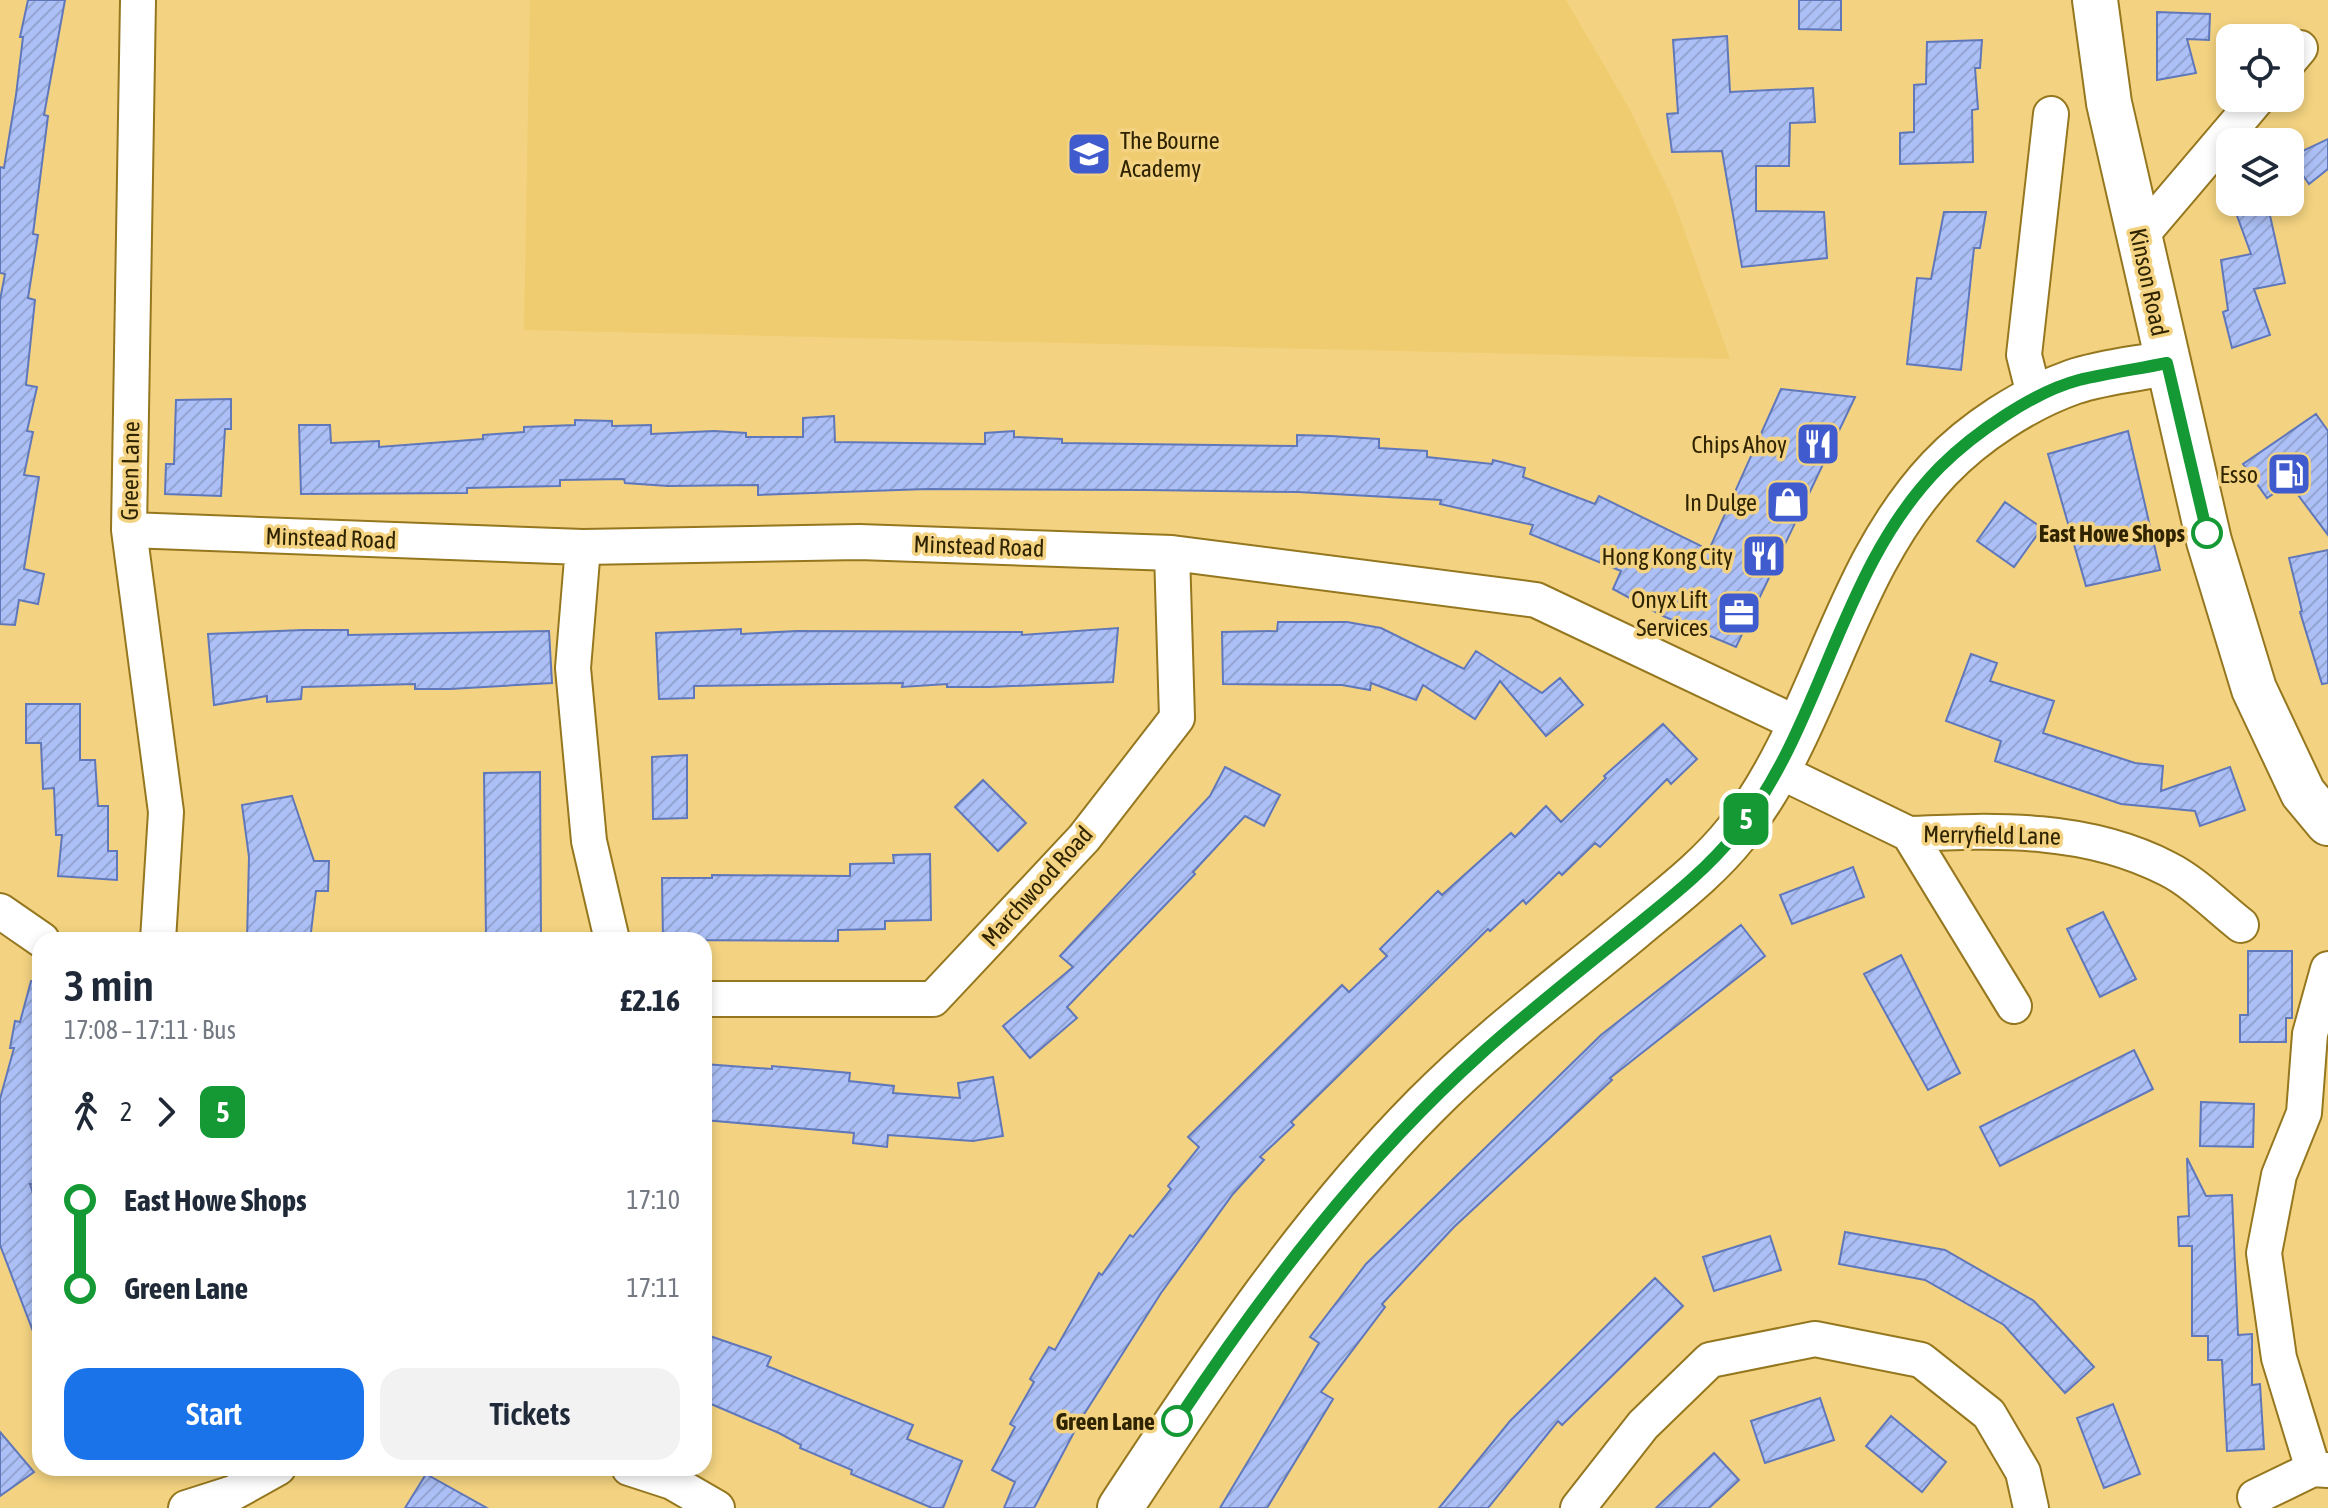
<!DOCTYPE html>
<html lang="en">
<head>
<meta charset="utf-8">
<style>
	body { margin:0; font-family:"Asap Condensed",sans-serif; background:#f2f2f3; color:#1f2937; height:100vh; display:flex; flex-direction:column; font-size:30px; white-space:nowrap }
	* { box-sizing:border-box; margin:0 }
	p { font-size:26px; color:#747a83 }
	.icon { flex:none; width:44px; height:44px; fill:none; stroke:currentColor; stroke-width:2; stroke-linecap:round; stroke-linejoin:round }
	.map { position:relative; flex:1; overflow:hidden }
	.details { position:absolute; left:32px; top:932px; width:680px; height:544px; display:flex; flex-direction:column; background:#fff; border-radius:24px; box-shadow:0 4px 12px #0003 }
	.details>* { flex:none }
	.badge { padding:0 16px; border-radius:12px; font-size:28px; line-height:52px }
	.fabs { position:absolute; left:2216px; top:24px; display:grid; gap:16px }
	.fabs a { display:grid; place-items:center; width:88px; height:88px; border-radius:16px; background:#fff; box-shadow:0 4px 12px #0003; font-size:40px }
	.map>.badge { position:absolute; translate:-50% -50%; box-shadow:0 0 0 4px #fff }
	.legs { display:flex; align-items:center; gap:12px; height:88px; padding:0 32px; font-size:26px }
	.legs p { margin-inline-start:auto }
	.head { display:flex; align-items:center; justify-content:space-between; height:136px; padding:0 32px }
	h1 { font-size:44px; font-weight:600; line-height:60px }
	.cta { display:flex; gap:16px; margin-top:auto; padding:16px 32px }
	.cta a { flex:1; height:92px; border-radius:24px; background:#1a73e8; color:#fff; font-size:32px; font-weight:600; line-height:92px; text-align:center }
	.cta a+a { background:#f2f2f3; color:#1f2937 }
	ul { padding:0 32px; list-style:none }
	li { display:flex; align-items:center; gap:28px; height:88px; font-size:30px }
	li i { display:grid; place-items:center; width:12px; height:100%; margin:0 10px; background:currentColor }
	li i::after { content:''; width:20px; height:20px; margin:-10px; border:6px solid; border-radius:50%; background:#fff }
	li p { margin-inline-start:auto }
	li:first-child i { background:linear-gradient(#0000 50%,currentColor 0) }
	li:last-child i { background:linear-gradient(currentColor 50%,#0000 0) }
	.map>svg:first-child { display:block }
</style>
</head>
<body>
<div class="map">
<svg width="2328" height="1508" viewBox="0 0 2328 1508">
	<defs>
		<pattern id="building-hatch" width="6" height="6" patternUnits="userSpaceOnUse" patternTransform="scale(2)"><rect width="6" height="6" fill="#acc0f7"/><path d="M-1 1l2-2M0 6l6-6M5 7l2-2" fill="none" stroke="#94a5d2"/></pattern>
	</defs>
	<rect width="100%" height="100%" fill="#f3d381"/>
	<path fill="#efcc70" d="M 530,0 L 1566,0 L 1629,108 L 1673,199 L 1730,359 L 524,330 Z"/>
	<path fill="url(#building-hatch)" stroke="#6077ba" stroke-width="2" d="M 28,0 L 65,0 L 44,115 L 48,116 L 33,234 L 38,235 L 28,298 L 35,300 L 26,385 L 37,387 L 27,431 L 33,432 L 24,475 L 39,477 L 24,569 L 44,574 L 38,604 L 19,600 L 15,625 L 0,624 L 0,300 L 5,274 L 0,273 L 0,167 L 4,168 L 16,95 L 23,37 L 20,37 Z
		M 1799,0 L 1841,0 L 1841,30 L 1799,29 Z
		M 2157,12 L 2210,14 L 2209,40 L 2187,39 L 2196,73 L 2157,80 Z
		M 1727,36 L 1730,92 L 1813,88 L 1815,122 L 1790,123 L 1789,166 L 1756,166 L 1756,211 L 1824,212 L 1827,258 L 1742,267 L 1722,151 L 1672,152 L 1667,114 L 1678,113 L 1673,40 Z
		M 1982,40 L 1980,68 L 1975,68 L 1978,109 L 1972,110 L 1973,162 L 1900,164 L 1900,133 L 1914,132 L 1914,85 L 1926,84 L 1927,42 Z
		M 2328,139 L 2328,169 L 2309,184 L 2290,157 Z
		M 2232,202 L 2267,202 L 2285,283 L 2254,289 L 2270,335 L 2232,348 L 2223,312 L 2228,310 L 2221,260 L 2251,254 Z
		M 1944,212 L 1986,212 L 1980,248 L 1974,248 L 1961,370 L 1907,364 L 1917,278 L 1931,279 Z
		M 1781,389 L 1855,397 L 1736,647 L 1663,616 L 1613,589 L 1621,571 L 1530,534 L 1533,525 L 1440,504 L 1441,500 L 1298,492 L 1145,490 L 927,489 L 758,495 L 758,485 L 668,486 L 625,483 L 624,479 L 560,480 L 560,486 L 467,488 L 467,493 L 301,494 L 299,425 L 330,425 L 331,443 L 379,441 L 379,447 L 483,439 L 483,435 L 524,432 L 524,427 L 575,425 L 575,420 L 612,421 L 612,426 L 651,425 L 651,434 L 714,431 L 746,433 L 746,437 L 803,437 L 803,418 L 834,416 L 835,442 L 985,444 L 985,433 L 1014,431 L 1014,437 L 1062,439 L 1062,443 L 1297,446 L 1297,435 L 1331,436 L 1379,439 L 1379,448 L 1427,451 L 1427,457 L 1492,464 L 1493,460 L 1525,468 L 1523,477 L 1595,504 L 1599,496 L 1709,550 Z
		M 231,399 L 231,429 L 225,429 L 221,496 L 165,494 L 166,464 L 174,464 L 176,400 Z
		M 2316,414 L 2328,431 L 2328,535 L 2289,483 L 2267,498 L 2243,464 Z
		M 2128,431 L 2160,570 L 2086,586 L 2048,454 Z
		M 2005,502 L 2042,528 L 2014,567 L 1977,541 Z
		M 2328,550 L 2328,683 L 2322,684 L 2300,612 L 2302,611 L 2289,558 Z
		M 1278,622 L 1347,622 L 1381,628 L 1464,669 L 1476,651 L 1542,693 L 1560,678 L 1583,705 L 1546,736 L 1500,681 L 1475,719 L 1423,685 L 1416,700 L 1371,683 L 1370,690 L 1342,685 L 1223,684 L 1222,632 L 1277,631 Z
		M 1118,628 L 1113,682 L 989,687 L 947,687 L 947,684 L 902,687 L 903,683 L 694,686 L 694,698 L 659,699 L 656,633 L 741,629 L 741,634 L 797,631 L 1022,632 L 1022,635 Z
		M 303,630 L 348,630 L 348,635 L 549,631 L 552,683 L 450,689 L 415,689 L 415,684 L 302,687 L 301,699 L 267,702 L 267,696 L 214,705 L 208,634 Z
		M 1971,654 L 1997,663 L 1990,681 L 2054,701 L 2043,733 L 2135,763 L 2163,766 L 2161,791 L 2230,767 L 2245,810 L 2200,826 L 2195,811 L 2121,804 L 1995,761 L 2001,741 L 1946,721 Z
		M 26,704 L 80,704 L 80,760 L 95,760 L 98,806 L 108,806 L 108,851 L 117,851 L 117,880 L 58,876 L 62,835 L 56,835 L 54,788 L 43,789 L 41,743 L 26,743 Z
		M 1663,724 L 1697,759 L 1671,784 L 1667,779 L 1600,847 L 1595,843 L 1562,875 L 1559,872 L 1526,904 L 1523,900 L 1490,931 L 1488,929 L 1291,1122 L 1294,1125 L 1260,1157 L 1264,1160 L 1233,1194 L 1161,1293 L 1081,1419 L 1034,1508 L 1004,1508 L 1015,1482 L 992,1470 L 1015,1427 L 1010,1424 L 1034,1382 L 1030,1379 L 1049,1347 L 1055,1350 L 1099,1273 L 1102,1275 L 1130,1235 L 1133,1237 L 1171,1189 L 1168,1186 L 1199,1147 L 1188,1137 L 1342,985 L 1349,992 L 1387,956 L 1380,949 L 1438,891 L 1442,895 L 1511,833 L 1515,837 L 1546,806 L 1561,822 L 1606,778 L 1604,776 Z
		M 687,755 L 687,818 L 653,819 L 652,757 Z
		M 1225,767 L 1280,795 L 1264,826 L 1245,816 L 1193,872 L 1195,874 L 1067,1007 L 1077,1018 L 1030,1058 L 1003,1026 L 1073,967 L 1060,956 L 1210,796 Z
		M 540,772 L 541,936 L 486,937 L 484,773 Z
		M 983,780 L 1026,823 L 998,851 L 955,807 Z
		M 292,796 L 314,861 L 329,861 L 328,891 L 316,891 L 310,940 L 247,940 L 249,857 L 242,805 Z
		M 930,854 L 931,920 L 885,921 L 885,929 L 838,930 L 838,941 L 663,940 L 662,878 L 712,878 L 712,875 L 850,876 L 850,864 L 894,863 L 893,855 Z
		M 1853,867 L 1864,897 L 1792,924 L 1780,895 Z
		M 2103,912 L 2136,979 L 2100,997 L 2067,929 Z
		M 1741,925 L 1765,956 L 1610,1078 L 1612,1080 L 1454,1227 L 1382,1304 L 1385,1307 L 1321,1392 L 1333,1399 L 1267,1508 L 1220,1508 L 1319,1343 L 1310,1337 L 1366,1264 L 1601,1035 Z
		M 2248,951 L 2292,951 L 2292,1018 L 2286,1018 L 2286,1042 L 2240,1042 L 2240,1015 L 2248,1015 Z
		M 1901,955 L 1960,1073 L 1928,1090 L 1864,974 Z
		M 31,981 L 40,982 L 40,1184 L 30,1184 L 40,1215 L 39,1347 L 0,1245 L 0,1099 L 14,1048 L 10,1048 L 15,1021 L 20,1022 Z
		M 2134,1050 L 2153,1089 L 2000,1166 L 1980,1127 Z
		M 704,1064 L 772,1069 L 772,1066 L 850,1073 L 849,1081 L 894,1086 L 893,1093 L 960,1098 L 958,1083 L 993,1077 L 1003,1136 L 973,1141 L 888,1135 L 887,1147 L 853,1143 L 854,1133 L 704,1120 Z
		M 2201,1102 L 2254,1104 L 2253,1147 L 2200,1146 Z
		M 2187,1158 L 2206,1196 L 2232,1195 L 2238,1335 L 2252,1334 L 2252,1385 L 2260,1384 L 2264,1449 L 2227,1451 L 2222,1360 L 2208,1360 L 2208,1336 L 2192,1336 L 2192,1246 L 2179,1246 L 2178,1217 L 2189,1216 Z
		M 1845,1232 L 1945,1250 L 2034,1301 L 2094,1367 L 2065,1393 L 2004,1325 L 1925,1280 L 1839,1264 Z
		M 1770,1236 L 1781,1270 L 1714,1291 L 1703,1257 Z
		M 1655,1278 L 1683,1306 L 1562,1425 L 1558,1421 L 1488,1508 L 1439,1508 L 1510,1421 Z
		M 704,1334 L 771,1357 L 767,1366 L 913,1425 L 907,1439 L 962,1461 L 943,1508 L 932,1508 L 851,1474 L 852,1470 L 800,1448 L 801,1445 L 779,1433 L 704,1401 Z
		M 1820,1398 L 1834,1440 L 1765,1463 L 1751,1421 Z
		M 2113,1404 L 2140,1474 L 2104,1488 L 2077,1418 Z
		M 1891,1416 L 1946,1462 L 1922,1492 L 1866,1446 Z
		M 0,1432 L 34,1472 L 0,1496 Z
		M 1714,1453 L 1739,1480 L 1709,1508 L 1656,1508 Z
		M 426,1474 L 487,1508 L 405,1508 Z"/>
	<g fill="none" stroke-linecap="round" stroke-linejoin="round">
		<g stroke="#95771f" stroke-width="38">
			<path id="street" d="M 138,0 L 129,530 L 166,812 L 158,940
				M 2290,60 L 2300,48
				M 2139,238 L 2258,98
				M 2035,399 L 2024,355 L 2051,114
				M 129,530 L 583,547 L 859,542 L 1172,553 L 1536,600 L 1798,724
				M 583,547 L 573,668 L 589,841 L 612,940
				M 1777,770 L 1909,834 L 2014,1006
				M 1909,834 C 1998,830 2087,827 2168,869 C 2194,882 2218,907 2241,925
				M 0,911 L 42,940
				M 704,999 L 933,999 L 1084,838 L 1177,718 L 1172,553
				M 629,1468 L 672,1482 L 717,1508
				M 2313,1469 L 2279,1358 L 2264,1253 L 2279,1175 L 2304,1113 L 2310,1034 L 2328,969
				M 2255,1497 L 2313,1469 L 2328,1470
				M 186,1508 L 233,1493 L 278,1468
				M 1578,1508 L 1643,1425 L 1710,1360 L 1815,1339 L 1921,1360 L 1989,1414 L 2023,1472 L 2031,1508"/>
		</g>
		<g stroke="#95771f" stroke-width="48">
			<path id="secondary" d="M 2095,0 L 2109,103 L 2209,541 L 2254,689 L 2303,793 L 2328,823
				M 1120,1508 C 1212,1368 1306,1226 1425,1106 C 1488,1042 1562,987 1632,929 C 1669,898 1707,870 1737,832 C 1823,722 1842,572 1939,469 C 1974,432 2025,399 2073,382 C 2102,372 2136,369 2167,363"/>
		</g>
		<use href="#street" stroke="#fff" stroke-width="34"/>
		<use href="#secondary" stroke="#fff" stroke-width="44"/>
	</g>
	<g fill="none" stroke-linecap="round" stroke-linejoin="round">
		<g stroke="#fff" stroke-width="18">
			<path id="line-1" d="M 1177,1421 C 1266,1287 1363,1160 1482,1053 C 1532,1008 1586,966 1638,924 C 1674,895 1708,868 1737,832 C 1824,723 1839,569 1940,467 C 1973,434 2033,392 2079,380 C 2108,373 2138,369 2167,363 L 2207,533"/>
		</g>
		<use href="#line-1" stroke="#149934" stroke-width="12"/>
	</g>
	<defs>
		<g id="school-square" transform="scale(2.3)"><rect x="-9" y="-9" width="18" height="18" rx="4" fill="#3f5bcd" stroke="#f3d381"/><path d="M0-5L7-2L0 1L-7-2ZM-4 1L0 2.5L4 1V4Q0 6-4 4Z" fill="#fff"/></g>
		<g id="restaurant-square" transform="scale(2.3)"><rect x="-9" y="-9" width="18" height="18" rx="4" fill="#3f5bcd" stroke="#f3d381"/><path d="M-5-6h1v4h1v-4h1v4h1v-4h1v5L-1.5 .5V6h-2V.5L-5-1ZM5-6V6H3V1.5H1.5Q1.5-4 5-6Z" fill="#fff"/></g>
		<g id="fuel-square" transform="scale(2.3)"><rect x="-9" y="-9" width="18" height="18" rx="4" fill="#3f5bcd" stroke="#f3d381"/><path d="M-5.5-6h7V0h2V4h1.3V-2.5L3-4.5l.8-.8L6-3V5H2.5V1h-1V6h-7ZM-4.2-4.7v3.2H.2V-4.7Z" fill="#fff"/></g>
		<g id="shop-square" transform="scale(2.3)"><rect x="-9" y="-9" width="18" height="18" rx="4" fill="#3f5bcd" stroke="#f3d381"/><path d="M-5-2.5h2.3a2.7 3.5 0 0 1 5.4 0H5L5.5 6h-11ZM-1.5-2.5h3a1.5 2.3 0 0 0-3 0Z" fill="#fff"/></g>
		<g id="office-square" transform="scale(2.3)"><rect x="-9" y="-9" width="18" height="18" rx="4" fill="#3f5bcd" stroke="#f3d381"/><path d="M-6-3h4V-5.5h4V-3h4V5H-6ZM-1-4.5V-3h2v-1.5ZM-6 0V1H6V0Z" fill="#fff"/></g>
	</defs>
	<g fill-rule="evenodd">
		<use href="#school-square" x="1089" y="154"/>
		<use href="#restaurant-square" x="1818" y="444"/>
		<use href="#fuel-square" x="2289" y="474"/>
		<use href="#shop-square" x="1788" y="502"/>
		<use href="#restaurant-square" x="1764" y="556"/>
		<use href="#office-square" x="1739" y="613"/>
	</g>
	<g fill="#fff" stroke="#149934" stroke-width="4">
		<circle cx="2207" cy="533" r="14"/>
		<circle cx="1177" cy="1421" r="14"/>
	</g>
	<g text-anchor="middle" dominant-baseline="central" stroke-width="7" stroke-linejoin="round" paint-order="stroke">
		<g font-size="24" fill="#2f2300" stroke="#f3d381" text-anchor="end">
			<text x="1120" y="140" text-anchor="start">The Bourne<tspan x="1120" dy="28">Academy</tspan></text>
			<text x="1787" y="444">Chips Ahoy</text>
			<text x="2258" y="474">Esso</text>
			<text x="1757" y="502">In Dulge</text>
			<text x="1733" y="556">Hong Kong City</text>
			<text x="1708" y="599">Onyx Lift<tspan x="1708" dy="28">Services</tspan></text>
		</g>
		<g font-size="24" fill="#2f2300" stroke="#f3d381">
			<text transform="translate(2149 282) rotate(78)">Kinson Road</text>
			<text transform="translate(130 471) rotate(-89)">Green Lane</text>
			<text transform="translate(331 538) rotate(2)">Minstead Road</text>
			<text transform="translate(979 546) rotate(2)">Minstead Road</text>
			<text transform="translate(1992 835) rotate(1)">Merryfield Lane</text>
			<text transform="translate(1037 886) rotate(-48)">Marchwood Road</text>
		</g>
		<g font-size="24" font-weight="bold" fill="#2f2300" stroke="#f3d381" text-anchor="end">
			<text x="2185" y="533">East Howe Shops</text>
			<text x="1155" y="1421">Green Lane</text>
		</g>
	</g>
</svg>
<div class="fabs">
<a><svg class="icon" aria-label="locate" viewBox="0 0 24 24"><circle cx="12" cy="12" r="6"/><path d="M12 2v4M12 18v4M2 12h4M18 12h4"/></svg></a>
<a><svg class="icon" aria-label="layers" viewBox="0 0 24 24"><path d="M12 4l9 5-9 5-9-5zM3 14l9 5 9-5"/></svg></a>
</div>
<b class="badge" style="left:1746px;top:819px;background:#149934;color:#fff">5</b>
<section class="details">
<div class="head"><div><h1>3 min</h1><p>17:08 – 17:11 · Bus</p></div><b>£2.16</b></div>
<div class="legs"><svg class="icon" aria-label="walk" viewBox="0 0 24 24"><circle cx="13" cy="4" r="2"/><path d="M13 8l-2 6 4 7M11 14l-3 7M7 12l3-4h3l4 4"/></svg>2<svg class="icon" aria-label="forward" viewBox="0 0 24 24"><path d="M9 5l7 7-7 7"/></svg><b class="badge" style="background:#149934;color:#fff">5</b></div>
<ul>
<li><i style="color:#149934"></i><b>East Howe Shops</b><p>17:10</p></li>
<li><i style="color:#149934"></i><b>Green Lane</b><p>17:11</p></li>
</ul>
<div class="cta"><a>Start</a><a>Tickets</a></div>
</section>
</div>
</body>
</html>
